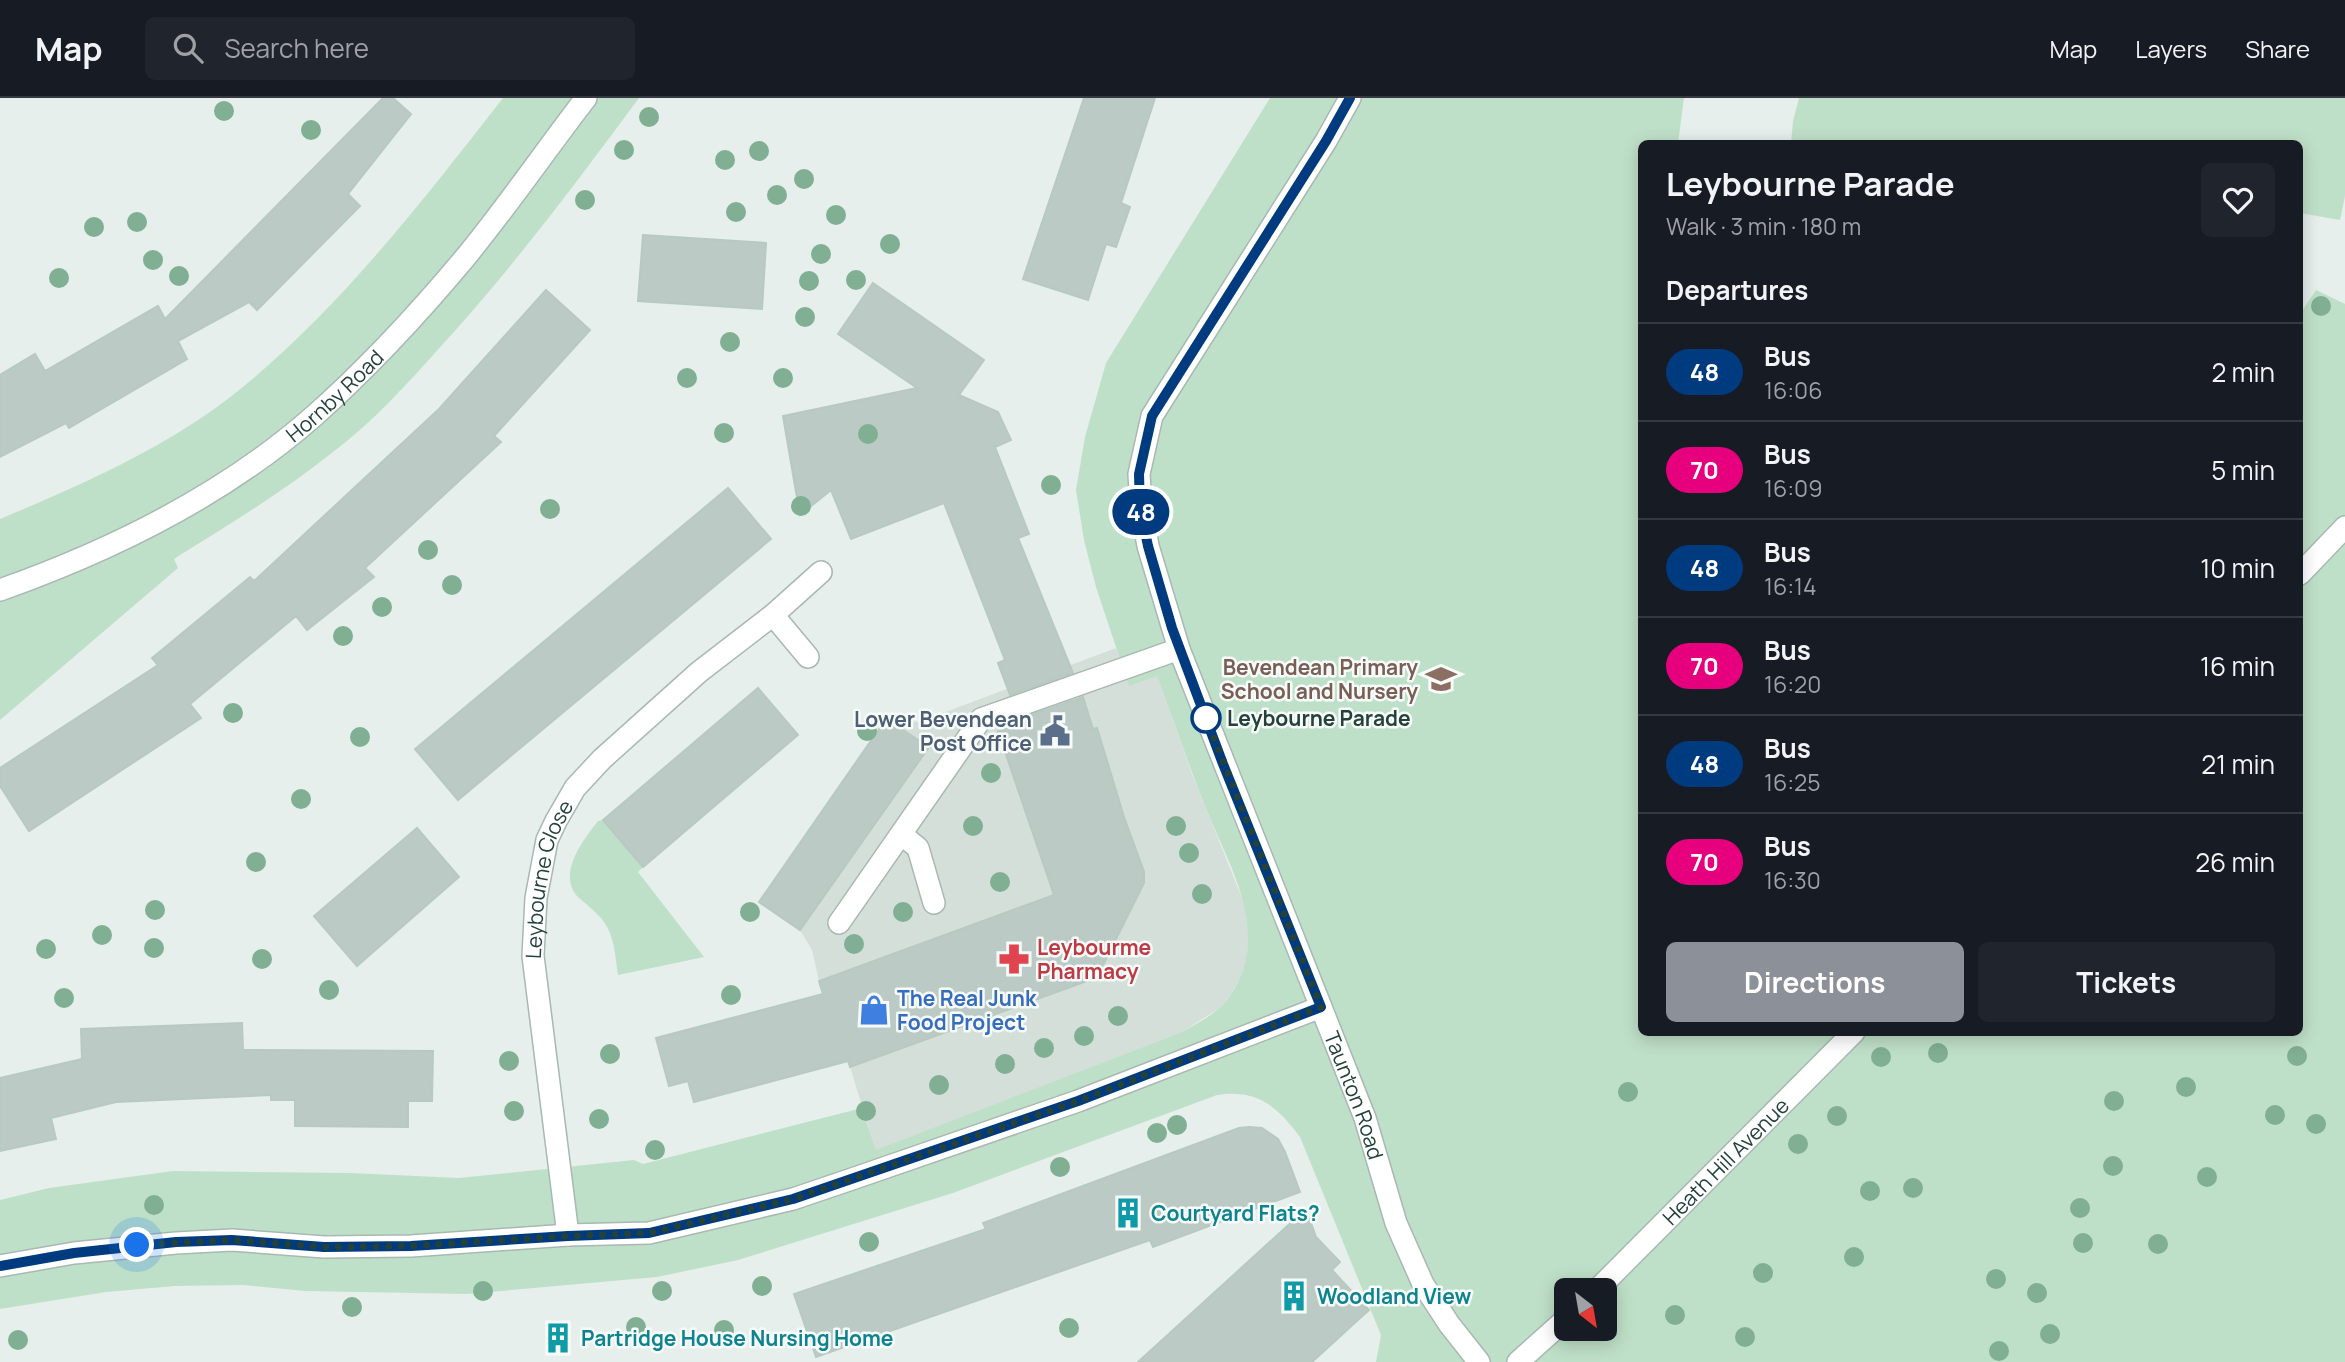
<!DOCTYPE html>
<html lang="en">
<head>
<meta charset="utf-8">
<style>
	body { margin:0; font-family:Manrope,sans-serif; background:#20242c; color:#f1f3f6; height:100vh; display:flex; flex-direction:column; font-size:26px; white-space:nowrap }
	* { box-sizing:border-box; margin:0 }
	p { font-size:23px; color:#9ea1a6 }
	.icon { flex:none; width:38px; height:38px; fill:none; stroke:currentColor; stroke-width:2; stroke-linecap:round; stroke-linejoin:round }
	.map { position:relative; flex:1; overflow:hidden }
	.drawer { position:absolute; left:1638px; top:42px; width:665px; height:896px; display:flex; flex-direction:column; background:#171b24; border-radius:10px; box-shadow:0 4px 18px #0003 }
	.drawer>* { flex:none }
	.badge { padding:0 14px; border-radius:23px; font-size:24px; line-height:46px }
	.needle { width:46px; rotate:149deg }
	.buttons { position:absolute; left:1554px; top:1180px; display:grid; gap:14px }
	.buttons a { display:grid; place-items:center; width:63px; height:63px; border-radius:10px; background:#171b24; box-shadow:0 4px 18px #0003; font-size:35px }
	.you { position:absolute; width:35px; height:35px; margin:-18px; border:5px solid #fff; border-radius:50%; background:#1a73e8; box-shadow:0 0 0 10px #1a73e833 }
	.map>.badge { position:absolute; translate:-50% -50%; box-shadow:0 0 0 4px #fff }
	h2 { padding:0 28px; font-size:26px; line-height:63px }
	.round { display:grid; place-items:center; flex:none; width:74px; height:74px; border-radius:10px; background:#20242c }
	.headline { display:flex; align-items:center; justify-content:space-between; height:119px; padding:0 28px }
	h1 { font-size:33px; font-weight:700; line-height:52px }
	.action { display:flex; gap:14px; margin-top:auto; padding:14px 28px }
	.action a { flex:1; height:80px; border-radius:10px; background:#8c9099; color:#fff; font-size:28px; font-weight:700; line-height:80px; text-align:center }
	.action a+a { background:#20242c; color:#f1f3f6 }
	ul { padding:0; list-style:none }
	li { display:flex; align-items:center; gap:21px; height:98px; padding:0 28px; border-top:2px solid #363941 }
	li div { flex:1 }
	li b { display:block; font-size:26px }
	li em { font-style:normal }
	li .badge { min-width:77px; font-weight:700; text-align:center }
	header { display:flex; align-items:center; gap:42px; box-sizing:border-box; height:98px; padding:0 35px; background:#171b24; border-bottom:2px solid #363941 }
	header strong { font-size:33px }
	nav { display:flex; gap:38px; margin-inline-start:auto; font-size:24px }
	.search { width:490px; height:63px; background:#20242c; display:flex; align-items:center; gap:18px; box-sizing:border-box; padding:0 24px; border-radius:10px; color:#9ea1a6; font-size:26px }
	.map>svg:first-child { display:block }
</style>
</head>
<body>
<header>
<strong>Map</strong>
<div class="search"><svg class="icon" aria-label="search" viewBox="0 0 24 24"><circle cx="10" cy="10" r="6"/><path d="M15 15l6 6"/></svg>Search here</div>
<nav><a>Map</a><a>Layers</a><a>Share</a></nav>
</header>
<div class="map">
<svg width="2345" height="1264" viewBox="0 0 2345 1264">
	<rect width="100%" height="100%" fill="#e6efeb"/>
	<path fill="#d4dfda" d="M 1116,550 L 1129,587 L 1157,577 L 1192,676 L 1246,810 L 1249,837 L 1247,859 L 1241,878 L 1230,898 L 1221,909 L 1182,934 L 876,1053 L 850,969 L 819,883 L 812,852 L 800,832 L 759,804 L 886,621 L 919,624 Z"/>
	<path fill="#bfe0c8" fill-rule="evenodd" d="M 503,0 L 639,0 C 577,84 514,168 443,246 C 410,283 373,324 333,354 C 283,394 228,427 174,461 L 178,470 L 0,622 L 0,421 C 79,388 161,352 229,300 C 333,219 422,104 503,0 Z
		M 1270,0 L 1684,0 L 1678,45 L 1642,46 L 1642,934 L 2300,934 L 2300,216 L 2316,192 L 2345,206 L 2345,1264 L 1376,1264 L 1381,1237 L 1300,1039 C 1277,1008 1257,991 1217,997 L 953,1095 L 738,1162 L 657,1179 L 467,1196 L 305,1193 L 244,1187 L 175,1188 L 106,1194 L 0,1211 L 0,1102 L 49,1090 L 173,1073 L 350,1075 L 459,1080 L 634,1062 L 643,1066 L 862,1010 L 876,1052 L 1182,934 C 1194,927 1207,921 1218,911 C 1227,904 1232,895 1237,886 C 1267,828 1229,767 1207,713 C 1189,669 1174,623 1157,578 L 1129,588 L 1096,489 L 1084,442 L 1076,392 L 1085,339 L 1106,265 ZM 1566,1192 L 1605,1192 L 1605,1230 L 1566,1230 Z
		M 1799,0 L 2345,0 L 2345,98 L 2340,122 L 2300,115 L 2300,46 L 1791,45 L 1793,23 Z
		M 603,722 L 643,769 L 638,774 L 704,859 L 618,877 C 615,858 615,840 604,824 C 596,813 585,806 576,797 C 558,774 584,741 598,723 Z"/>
	<path fill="#bbcac4" stroke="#b8c9c2" stroke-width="2" d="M 383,0 L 393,0 L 411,16 L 348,96 L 360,108 L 257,212 L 249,204 L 178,243 L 187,261 L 69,330 L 66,325 L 0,359 L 0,277 L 35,256 L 45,273 L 158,208 L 165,221 Z
		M 1084,0 L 1155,0 L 1121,105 L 1130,109 L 1116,149 L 1106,146 L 1088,202 L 1023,181 Z
		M 643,137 L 766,145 L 762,211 L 638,203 Z
		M 873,185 L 984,262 L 959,297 L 998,314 L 1011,342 L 995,349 L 1029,436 L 1018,440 L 1073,575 L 1010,597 L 998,565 L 1005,562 L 944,405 L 851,441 L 831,392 L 800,417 L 783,318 L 917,290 L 838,236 Z
		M 546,192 L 590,232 L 494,338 L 501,344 L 365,470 L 374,479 L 307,532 L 296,518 L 190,606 L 201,620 L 29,733 L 0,688 L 0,670 L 158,567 L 152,560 L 250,479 L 254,483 L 439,311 Z
		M 728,390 L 771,441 L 458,702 L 415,651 Z
		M 758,590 L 798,637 L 643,769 L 603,722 Z
		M 1083,599 L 1093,631 L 1097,630 L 1124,719 L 1144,774 L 1144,785 L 1099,875 L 1084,884 L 850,969 L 848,963 L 694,1004 L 688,983 L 669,988 L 656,940 L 823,896 L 819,883 L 1054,797 L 998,633 L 1021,625 L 1020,621 Z
		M 886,621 L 929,649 L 800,832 L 759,804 Z
		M 417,730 L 459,779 L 357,868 L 314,818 Z
		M 242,925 L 243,952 L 433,953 L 432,1003 L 408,1003 L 408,1029 L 295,1028 L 295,1002 L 271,1002 L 271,997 L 116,1004 L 51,1020 L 56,1041 L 0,1053 L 0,980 L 82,961 L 81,931 Z
		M 1249,1029 L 1262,1030 L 1278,1041 L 1285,1054 L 1300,1094 L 1153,1149 L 1150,1142 L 816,1259 L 794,1196 L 986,1131 L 983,1125 L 1239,1030 Z
		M 1306,1111 L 1316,1139 L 1340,1164 L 1332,1172 L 1369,1212 L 1312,1264 L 1138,1264 Z"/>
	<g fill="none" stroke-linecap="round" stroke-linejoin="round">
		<g stroke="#a8b8b2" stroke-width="24">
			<path id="lane" d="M 901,736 L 918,750 L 934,805
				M 839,825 L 981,621 L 1179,551"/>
		</g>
		<g stroke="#a8b8b2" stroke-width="24">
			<g id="street">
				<path id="s1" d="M 1350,0 L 1326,43 L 1152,318 L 1139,376 L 1141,409 L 1148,448 L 1179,551 L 1365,1020 L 1396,1125 L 1423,1186 L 1449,1226 L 1479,1264"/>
				<path d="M 2300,476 L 2345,429"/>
				<path id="s2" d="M 0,492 C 113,452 223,398 314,318 C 368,270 418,216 464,161 C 507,109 545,53 586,0"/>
				<path d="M 773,517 L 808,559"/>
				<path id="s3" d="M 568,1137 L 533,858 L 536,800 L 547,742 L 556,723 L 575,690 L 602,661 L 699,574 L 773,517 L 821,474"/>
				<path d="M 0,1168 L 74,1155 L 176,1145 L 232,1142 L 324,1149 L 411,1148 L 568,1137 L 649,1135 L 793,1101 L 852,1081 L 1078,1003 L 1321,909"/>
				<path id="s4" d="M 1597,1192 L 1854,934"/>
				<path d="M 1518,1264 L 1566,1221"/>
			</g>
		</g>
		<use href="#lane" stroke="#fff" stroke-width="21"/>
		<use href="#street" stroke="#fff" stroke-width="21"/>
	</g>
	<g fill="#80af93">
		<circle cx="224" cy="13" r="10"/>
		<circle cx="649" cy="19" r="10"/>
		<circle cx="311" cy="32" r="10"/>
		<circle cx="624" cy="52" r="10"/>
		<circle cx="759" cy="53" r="10"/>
		<circle cx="725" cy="62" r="10"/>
		<circle cx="804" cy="81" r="10"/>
		<circle cx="777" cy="97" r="10"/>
		<circle cx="585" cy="102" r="10"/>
		<circle cx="736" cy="114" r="10"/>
		<circle cx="836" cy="117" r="10"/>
		<circle cx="137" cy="124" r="10"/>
		<circle cx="94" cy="129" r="10"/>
		<circle cx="890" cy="146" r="10"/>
		<circle cx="821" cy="156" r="10"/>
		<circle cx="153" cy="162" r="10"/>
		<circle cx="179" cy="178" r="10"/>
		<circle cx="59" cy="180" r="10"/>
		<circle cx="856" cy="182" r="10"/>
		<circle cx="809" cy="183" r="10"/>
		<circle cx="2321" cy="208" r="10"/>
		<circle cx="805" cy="219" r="10"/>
		<circle cx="730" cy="244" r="10"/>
		<circle cx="687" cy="280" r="10"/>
		<circle cx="783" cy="280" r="10"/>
		<circle cx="724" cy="335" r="10"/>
		<circle cx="868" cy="336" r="10"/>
		<circle cx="1051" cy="387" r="10"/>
		<circle cx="801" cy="408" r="10"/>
		<circle cx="550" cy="411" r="10"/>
		<circle cx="428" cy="452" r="10"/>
		<circle cx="452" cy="487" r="10"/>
		<circle cx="382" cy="509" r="10"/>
		<circle cx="343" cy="538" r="10"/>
		<circle cx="233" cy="615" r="10"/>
		<circle cx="867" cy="633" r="10"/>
		<circle cx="360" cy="639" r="10"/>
		<circle cx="991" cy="675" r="10"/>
		<circle cx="301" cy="701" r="10"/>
		<circle cx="973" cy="728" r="10"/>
		<circle cx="1176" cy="728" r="10"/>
		<circle cx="1189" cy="755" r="10"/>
		<circle cx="256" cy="764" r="10"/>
		<circle cx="1000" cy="784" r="10"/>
		<circle cx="1202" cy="796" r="10"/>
		<circle cx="155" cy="812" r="10"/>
		<circle cx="750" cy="814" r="10"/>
		<circle cx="903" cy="814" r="10"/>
		<circle cx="102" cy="837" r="10"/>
		<circle cx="854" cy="846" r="10"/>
		<circle cx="154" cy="850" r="10"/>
		<circle cx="46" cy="851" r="10"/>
		<circle cx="262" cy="861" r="10"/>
		<circle cx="329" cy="892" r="10"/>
		<circle cx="731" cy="897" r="10"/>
		<circle cx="64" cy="900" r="10"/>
		<circle cx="1118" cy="918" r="10"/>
		<circle cx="1084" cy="938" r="10"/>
		<circle cx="1044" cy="950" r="10"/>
		<circle cx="1938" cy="955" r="10"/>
		<circle cx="610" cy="956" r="10"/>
		<circle cx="2297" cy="958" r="10"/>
		<circle cx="1881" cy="959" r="10"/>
		<circle cx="509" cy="963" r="10"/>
		<circle cx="1005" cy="966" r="10"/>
		<circle cx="939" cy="987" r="10"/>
		<circle cx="2186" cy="989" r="10"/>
		<circle cx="1628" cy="994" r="10"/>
		<circle cx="2114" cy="1003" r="10"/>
		<circle cx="514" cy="1013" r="10"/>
		<circle cx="866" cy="1013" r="10"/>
		<circle cx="2275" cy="1017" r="10"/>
		<circle cx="1837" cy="1018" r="10"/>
		<circle cx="599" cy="1021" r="10"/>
		<circle cx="2316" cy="1026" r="10"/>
		<circle cx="1177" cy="1027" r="10"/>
		<circle cx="1157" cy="1035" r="10"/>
		<circle cx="1798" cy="1046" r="10"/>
		<circle cx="655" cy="1052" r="10"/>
		<circle cx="2113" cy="1068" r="10"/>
		<circle cx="1060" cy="1069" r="10"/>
		<circle cx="2207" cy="1079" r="10"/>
		<circle cx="1913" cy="1090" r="10"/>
		<circle cx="1870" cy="1093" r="10"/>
		<circle cx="154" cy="1107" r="10"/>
		<circle cx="2080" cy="1110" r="10"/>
		<circle cx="869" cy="1144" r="10"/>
		<circle cx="2083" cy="1145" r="10"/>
		<circle cx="2158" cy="1146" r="10"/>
		<circle cx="1854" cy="1159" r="10"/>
		<circle cx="1763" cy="1175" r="10"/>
		<circle cx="1996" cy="1181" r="10"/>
		<circle cx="762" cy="1188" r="10"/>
		<circle cx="483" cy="1193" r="10"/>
		<circle cx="662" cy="1193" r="10"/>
		<circle cx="2037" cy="1195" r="10"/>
		<circle cx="352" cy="1209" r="10"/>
		<circle cx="1675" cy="1217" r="10"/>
		<circle cx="636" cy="1229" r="10"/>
		<circle cx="1069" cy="1230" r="10"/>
		<circle cx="724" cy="1232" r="10"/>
		<circle cx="2050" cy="1236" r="10"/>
		<circle cx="1745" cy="1239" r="10"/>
		<circle cx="18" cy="1242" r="10"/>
		<circle cx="1999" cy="1253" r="10"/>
	</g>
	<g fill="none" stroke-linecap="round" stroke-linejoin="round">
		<g stroke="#fff" stroke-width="16">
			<path id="line" d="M 0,1168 L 74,1155 L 176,1144 L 232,1142 L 324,1149 L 411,1148 L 568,1138 L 649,1135 L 793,1101 L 1078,1003 L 1321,909 L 1223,666 L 1172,530 L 1148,448 L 1140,410 L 1139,376 L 1152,318 L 1326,43 L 1350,0"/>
		</g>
		<use href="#line" stroke="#003b80" stroke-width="10"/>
		<path stroke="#24423a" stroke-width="7" stroke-dasharray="0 12.6" d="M 137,1147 L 232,1142 L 324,1149 L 411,1148 L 568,1138 L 649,1135 L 793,1101 L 1078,1003 L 1321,909 L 1206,620"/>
	</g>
	<defs>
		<g id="school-bare" transform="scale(2.415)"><path d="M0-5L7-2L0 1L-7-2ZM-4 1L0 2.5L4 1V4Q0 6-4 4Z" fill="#8d6e63" stroke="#f7fbf9" stroke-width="2.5" paint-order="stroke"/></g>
		<g id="civic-bare" transform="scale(2.415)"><path d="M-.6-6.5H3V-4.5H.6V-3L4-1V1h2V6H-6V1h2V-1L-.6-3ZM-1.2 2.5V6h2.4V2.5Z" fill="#5c6f8a" stroke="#f7fbf9" stroke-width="2.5" paint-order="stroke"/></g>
		<g id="pharmacy-bare" transform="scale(2.415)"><path d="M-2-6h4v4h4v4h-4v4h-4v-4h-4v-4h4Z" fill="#e0444e" stroke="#f7fbf9" stroke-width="2.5" paint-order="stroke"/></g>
		<g id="shop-bare" transform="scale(2.415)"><path d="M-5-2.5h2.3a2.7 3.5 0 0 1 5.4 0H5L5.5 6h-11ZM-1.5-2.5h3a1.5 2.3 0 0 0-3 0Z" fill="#3f7fe0" stroke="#f7fbf9" stroke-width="2.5" paint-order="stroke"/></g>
		<g id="building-bare" transform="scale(2.415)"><path d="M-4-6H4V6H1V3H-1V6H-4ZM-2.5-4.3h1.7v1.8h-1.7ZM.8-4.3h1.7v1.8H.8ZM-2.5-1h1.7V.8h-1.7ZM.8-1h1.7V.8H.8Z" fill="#0f9aa8" stroke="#f7fbf9" stroke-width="2.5" paint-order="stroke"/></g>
	</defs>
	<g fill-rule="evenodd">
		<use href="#school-bare" x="1441" y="581"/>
		<use href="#civic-bare" x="1055" y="633"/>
		<use href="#pharmacy-bare" x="1014" y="861"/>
		<use href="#shop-bare" x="874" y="912"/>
		<use href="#building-bare" x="1128" y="1115"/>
		<use href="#building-bare" x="1294" y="1198"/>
		<use href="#building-bare" x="558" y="1240"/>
	</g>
	<circle fill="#fff" stroke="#003b80" stroke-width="3.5" cx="1206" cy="620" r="14"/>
	<g text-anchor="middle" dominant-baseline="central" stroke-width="5" stroke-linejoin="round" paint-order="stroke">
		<g font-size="21" fill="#24423a" stroke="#f7fbf9">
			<text stroke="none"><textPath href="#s2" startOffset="390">Hornby Road</textPath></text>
			<text stroke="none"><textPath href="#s3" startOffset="360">Leybourne Close</textPath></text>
			<text stroke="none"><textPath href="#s1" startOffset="1094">Taunton Road</textPath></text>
			<text stroke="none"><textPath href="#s4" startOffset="182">Heath Hill Avenue</textPath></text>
		</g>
		<g font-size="21" font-weight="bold" fill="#785e54" stroke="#f7fbf9" text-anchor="end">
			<text x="1418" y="569">Bevendean Primary<tspan x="1418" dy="24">School and Nursery</tspan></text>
		</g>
		<g font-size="21" font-weight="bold" fill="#24423a" stroke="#f7fbf9" text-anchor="start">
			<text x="1227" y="620">Leybourne Parade</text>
		</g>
		<g font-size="21" font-weight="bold" fill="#4e5e75" stroke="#f7fbf9" text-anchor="end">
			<text x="1032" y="621">Lower Bevendean<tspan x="1032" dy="24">Post Office</tspan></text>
		</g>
		<g font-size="21" font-weight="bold" fill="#be3a42" stroke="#f7fbf9" text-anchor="start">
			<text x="1037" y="849">Leybourme<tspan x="1037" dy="24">Pharmacy</tspan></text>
		</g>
		<g font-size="21" font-weight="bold" fill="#366cbe" stroke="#f7fbf9" text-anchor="start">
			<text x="897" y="900">The Real Junk<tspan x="897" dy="24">Food Project</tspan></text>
		</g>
		<g font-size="21" font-weight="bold" fill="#0d838f" stroke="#f7fbf9" text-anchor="start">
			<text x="1151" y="1115">Courtyard Flats?</text>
			<text x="1317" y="1198">Woodland View</text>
			<text x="581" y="1240">Partridge House Nursing Home</text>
		</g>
	</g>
</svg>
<div class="buttons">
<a><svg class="needle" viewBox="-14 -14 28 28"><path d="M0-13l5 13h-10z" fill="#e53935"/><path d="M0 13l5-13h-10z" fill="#9ea1a6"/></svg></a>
</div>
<div class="you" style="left:137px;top:1147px"></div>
<b class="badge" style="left:1141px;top:414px;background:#003b80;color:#fff">48</b>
<section class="drawer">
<div class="headline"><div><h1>Leybourne Parade</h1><p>Walk · 3 min · 180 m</p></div><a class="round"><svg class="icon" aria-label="heart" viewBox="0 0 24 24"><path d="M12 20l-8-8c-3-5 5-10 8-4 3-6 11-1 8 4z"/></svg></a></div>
<h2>Departures</h2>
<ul>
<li><span class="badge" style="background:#003b80;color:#fff">48</span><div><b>Bus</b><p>16:06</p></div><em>2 min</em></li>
<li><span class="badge" style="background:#e6007e;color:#fff">70</span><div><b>Bus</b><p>16:09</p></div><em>5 min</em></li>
<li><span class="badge" style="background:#003b80;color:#fff">48</span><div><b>Bus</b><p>16:14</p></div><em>10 min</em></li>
<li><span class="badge" style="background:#e6007e;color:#fff">70</span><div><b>Bus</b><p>16:20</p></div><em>16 min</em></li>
<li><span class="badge" style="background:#003b80;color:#fff">48</span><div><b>Bus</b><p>16:25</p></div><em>21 min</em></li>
<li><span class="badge" style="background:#e6007e;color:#fff">70</span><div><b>Bus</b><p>16:30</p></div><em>26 min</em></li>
</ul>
<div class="action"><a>Directions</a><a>Tickets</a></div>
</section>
</div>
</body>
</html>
